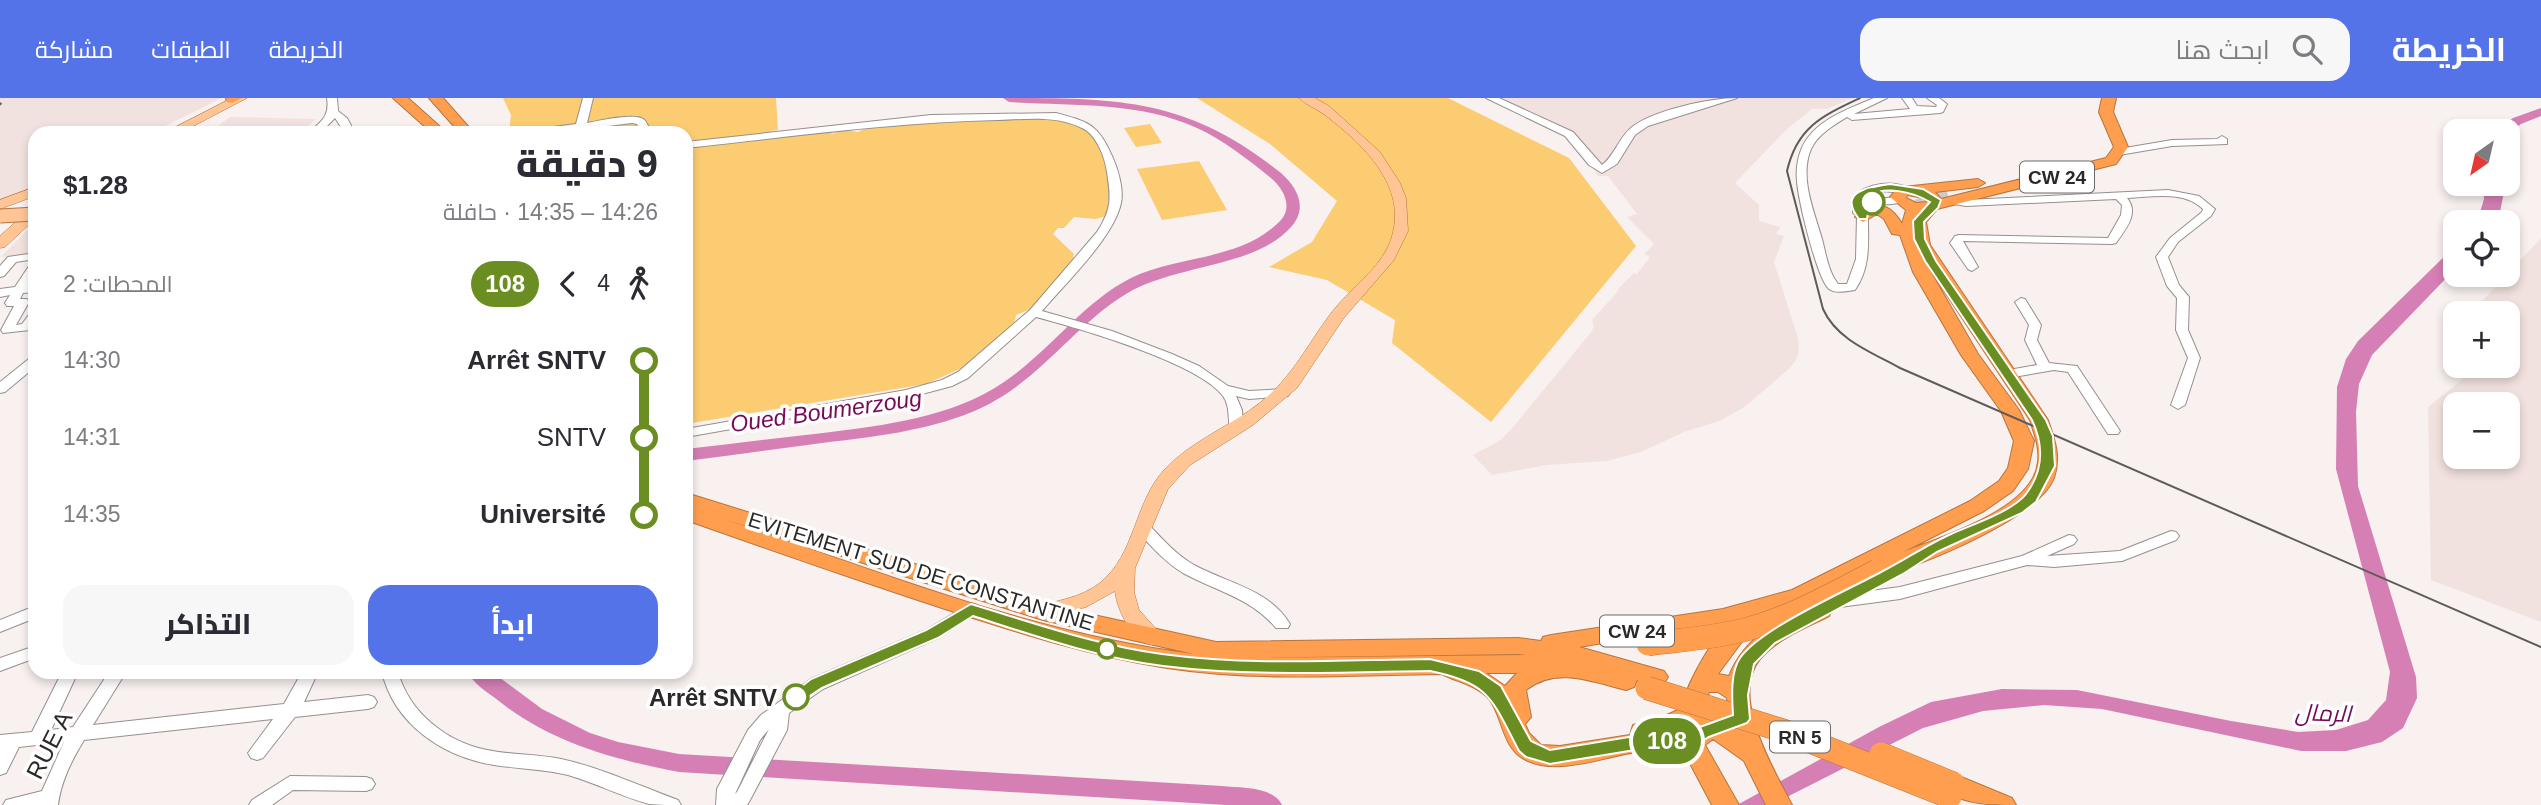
<!DOCTYPE html>
<html lang="ar">
<head>
<meta charset="utf-8">
<style>
	body { margin:0; font-family:Helvetica,Cairo,sans-serif; background:#f7f7f7; color:#2b2b33; direction:rtl; height:100vh; display:flex; flex-direction:column; font-size:26px; white-space:nowrap }
	* { box-sizing:border-box; margin:0 }
	p { font-size:23px; color:#7c7c81 }
	.icon { flex:none; width:38px; height:38px; fill:none; stroke:currentColor; stroke-width:2; stroke-linecap:round; stroke-linejoin:round }
	.map { position:relative; flex:1; overflow:hidden; direction:ltr }
	.panel { position:absolute; left:28px; top:28px; width:665px; height:553px; display:flex; flex-direction:column; background:#fff; border-radius:21px; box-shadow:0 4px 10px #0003; direction:rtl }
	.panel>* { flex:none }
	.badge { padding:0 14px; border-radius:23px; font-size:24px; line-height:46px }
	.needle { width:46px; rotate:214deg }
	.tools { position:absolute; left:2443px; top:21px; display:grid; gap:14px }
	.tools a { display:grid; place-items:center; width:77px; height:77px; border-radius:14px; background:#fff; box-shadow:0 4px 10px #0003; font-size:35px }
	.map>.badge { position:absolute; translate:-50% -50%; box-shadow:0 0 0 4px #fff }
	.legs { display:flex; align-items:center; gap:10px; height:77px; padding:0 35px; font-size:23px }
	.legs p { margin-inline-start:auto }
	.head { display:flex; align-items:center; justify-content:space-between; height:119px; padding:0 35px }
	h1 { font-size:38px; font-weight:800; line-height:52px }
	.action { display:flex; gap:14px; margin-top:auto; padding:14px 35px }
	.action a { flex:1; height:80px; border-radius:21px; background:#5573e9; color:#fff; font-size:28px; font-weight:800; line-height:80px; text-align:center }
	.action a+a { background:#f7f7f7; color:#2b2b33 }
	ul { padding:0 35px; list-style:none }
	li { display:flex; align-items:center; gap:24px; height:77px; font-size:26px }
	li i { display:grid; place-items:center; width:10px; height:100%; margin:0 9px; background:currentColor }
	li i::after { content:''; width:18px; height:18px; margin:-9px; border:5px solid; border-radius:50%; background:#fff }
	li p { margin-inline-start:auto }
	li:first-child i { background:linear-gradient(#0000 50%,currentColor 0) }
	li:last-child i { background:linear-gradient(currentColor 50%,#0000 0) }
	header { display:flex; align-items:center; gap:42px; box-sizing:border-box; height:98px; padding:0 35px; background:#5573e9; color:#fff }
	header strong { font-size:33px }
	nav { display:flex; gap:38px; margin-inline-start:auto; font-size:24px }
	.search { width:490px; height:63px; background:#f7f7f7; display:flex; align-items:center; gap:18px; box-sizing:border-box; padding:0 24px; border-radius:21px; color:#7c7c81; font-size:26px }
	.map>svg:first-child { display:block }
</style>
</head>
<body>
<header>
<strong>الخريطة</strong>
<div class="search"><svg class="icon" aria-label="search" viewBox="0 0 24 24"><circle cx="10" cy="10" r="6"/><path d="M15 15l6 6"/></svg>ابحث هنا</div>
<nav><a>الخريطة</a><a>الطبقات</a><a>مشاركة</a></nav>
</header>
<div class="map">
<svg width="2541" height="707" viewBox="0 0 2541 707">
	<rect width="100%" height="100%" fill="#f8f1ef"/>
	<path fill="#f2e2df" fill-rule="evenodd" d="M 0,0 L 222,0 L 151,35 L 35,35 L 35,89 L 0,104 Z
		M 1485,0 L 1853,0 L 1827,11 L 1812,11 L 1787,31 L 1735,85 L 1759,107 L 1759,123 L 1780,129 L 1776,136 L 1784,138 L 1774,164 L 1798,240 L 1799,253 L 1796,262 L 1789,271 L 1743,310 L 1719,323 L 1684,334 L 1641,354 L 1607,363 L 1547,367 L 1492,377 L 1473,357 L 1501,342 L 1514,328 L 1592,233 L 1594,228 L 1592,222 L 1619,192 L 1618,191 L 1634,175 L 1637,176 L 1650,159 L 1644,156 L 1654,146 L 1627,119 L 1637,116 L 1608,78 L 1598,78 L 1589,62 L 1569,40 Z
		M 230,19 L 316,21 L 299,35 L 209,35 Z
		M 33,126 L 35,156 L 1,159 Z
		M 2541,140 L 2541,524 L 2431,482 L 2428,309 L 2463,281 L 2465,268 L 2508,268 L 2508,215 L 2471,215 ZM 2508,306 L 2508,359 L 2455,359 L 2455,306 Z"/>
	<path fill="#fbcc72" d="M 503,0 L 776,0 L 778,32 L 771,33 L 773,38 L 829,32 L 832,36 L 845,32 L 858,34 L 870,28 L 931,25 L 936,22 L 1061,20 L 1094,35 L 1115,92 L 1107,118 L 1095,121 L 1074,119 L 1064,130 L 1058,130 L 1053,136 L 1074,156 L 1071,170 L 1038,208 L 1016,217 L 1014,227 L 971,266 L 926,286 L 686,326 L 686,35 L 509,35 L 511,17 Z
		M 1197,0 L 1448,0 L 1569,60 L 1636,148 L 1491,324 L 1392,245 L 1395,222 L 1327,182 L 1269,169 L 1312,144 L 1337,103 L 1270,46 Z
		M 1150,26 L 1162,45 L 1136,49 L 1124,30 Z
		M 1199,63 L 1227,112 L 1162,122 L 1137,71 Z"/>
	<path fill="#d57fb4" d="M 2483,86 L 2501,86 L 2503,99 L 2498,124 L 2477,124 L 2484,101 Z
		M 2455,148 L 2455,171 L 2372,257 L 2359,286 L 2356,314 L 2358,388 L 2416,579 L 2417,600 L 2403,630 L 2382,644 L 2346,653 L 2301,653 L 2102,611 L 2044,607 L 1983,613 L 1923,630 L 1771,707 L 1737,707 L 1879,629 L 1931,604 L 2002,591 L 2077,592 L 2231,623 L 2298,634 L 2336,632 L 2368,622 L 2386,602 L 2390,574 L 2336,371 L 2337,289 L 2346,261 L 2358,243 Z"/>
	<g fill="none" stroke-linecap="round" stroke-linejoin="round">
		<path fill="#d57fb4" fill-rule="evenodd" d="M 1003,0 C 1118,0 1188,0 1281,75 C 1298,90 1308,110 1291,129 C 1255,170 1175,166 1126,196 C 1069,231 1039,286 972,314 C 925,333 873,339 822,345 C 777,351 732,357 686,363 L 686,351 C 732,346 777,340 823,335 C 885,327 951,320 1004,284 C 1050,253 1082,205 1131,180 C 1178,157 1239,163 1278,125 C 1294,111 1285,92 1271,80 C 1249,62 1223,42 1197,30 C 1139,3 1071,8 1009,4 Z
			M 2541,10 L 2541,18 L 2521,26 L 2508,35 L 2508,33 L 2497,33 L 2513,20 Z
			M 468,574 L 492,574 L 542,611 L 590,635 L 618,644 L 679,656 L 1222,688 C 1240,690 1273,688 1282,707 L 1226,707 L 679,674 C 612,661 549,644 495,600 C 485,593 473,585 468,574 Z"/>
		<path stroke="#cfc9c7" stroke-width="15" stroke-dasharray="15 7" stroke-linecap="butt" d="M 1917,109 L 1948,97"/>
		<g stroke="#958f8d" stroke-width="2">
			<path id="minor" d="M 327,0 L 337,0 L 338,13 L 347,20 L 355,35 L 345,35 L 335,20 L 320,35 L 309,35 C 321,23 330,19 327,0 Z
				M 583,0 L 593,0 L 587,25 C 599,23 633,15 643,21 C 647,23 649,31 651,35 L 641,35 L 637,26 L 632,25 L 585,31 L 580,35 L 575,32 L 526,35 L 531,32 L 576,26 Z
				M 1486,0 L 1499,0 L 1573,34 L 1602,67 C 1615,57 1619,39 1632,29 C 1654,12 1710,0 1737,0 L 1648,28 L 1635,37 L 1617,66 L 1602,75 L 1589,67 L 1565,38 Z
				M 1874,0 L 1887,0 L 1854,16 L 1910,11 L 1902,0 L 1912,0 L 1917,8 L 1936,9 L 1937,7 L 1927,0 L 1939,0 L 1947,6 L 1943,14 L 1940,15 L 1852,22 L 1847,19 C 1834,27 1818,36 1811,51 C 1799,79 1814,113 1822,141 C 1826,156 1828,173 1838,186 L 1847,186 L 1856,161 L 1857,118 L 1853,115 L 1853,100 C 1866,84 1896,81 1912,92 C 1898,101 1881,84 1862,102 L 1899,99 L 1904,102 C 1895,109 1880,104 1868,109 C 1867,138 1873,166 1855,192 C 1848,193 1835,196 1829,191 C 1817,181 1798,101 1797,83 C 1796,73 1797,62 1801,52 C 1812,23 1848,11 1874,0 Z
				M 1056,15 C 1089,24 1098,26 1112,58 C 1118,71 1124,91 1121,105 C 1114,139 1065,186 1042,213 L 1112,233 L 1172,256 L 1199,268 L 1228,288 L 1249,293 L 1283,291 L 1288,292 L 1290,295 L 1288,298 L 1249,301 L 1236,298 L 1242,312 L 1243,331 L 1236,335 L 1231,334 C 1227,323 1231,309 1223,298 C 1199,265 1078,230 1036,219 L 968,280 L 952,288 L 907,300 L 686,339 L 686,331 L 906,292 L 942,282 L 958,274 L 1030,212 L 1097,134 C 1112,111 1111,100 1107,74 C 1105,59 1096,36 1082,30 C 1056,17 1026,21 998,22 C 894,24 790,39 686,50 L 686,44 L 931,17 Z
				M 2222,38 L 2227,41 L 2227,46 L 2172,48 L 2119,57 L 2114,54 L 2119,51 L 2172,42 L 2217,41 Z
				M 2168,92 L 2199,98 L 2215,111 L 2211,118 L 2178,144 L 2168,159 L 2179,187 L 2189,199 L 2188,232 L 2200,260 L 2185,307 L 2178,311 L 2171,307 L 2188,260 L 2176,232 L 2177,200 L 2167,188 L 2156,159 L 2170,140 L 2202,114 L 2203,111 C 2183,92 2153,99 2127,100 C 2140,115 2125,132 2116,145 L 2112,146 L 1963,143 L 1978,169 L 1972,173 L 1968,171 L 1950,145 L 1955,138 L 1959,137 L 2108,140 L 2121,117 L 2122,107 L 2116,101 L 1966,108 L 1948,105 L 1947,103 L 1952,100 L 1966,102 Z
				M 35,155 L 35,161 L 16,164 L 4,178 L 0,179 L 0,168 L 8,159 Z
				M 35,163 L 35,176 L 28,187 L 35,186 L 35,194 L 23,195 L 20,201 L 27,201 L 29,204 L 16,227 L 22,226 L 31,214 L 35,213 L 35,225 L 30,232 L 3,235 L 1,232 L 14,208 L 7,208 L 5,205 L 10,197 L 0,199 L 0,191 L 15,189 L 31,165 Z
				M 2021,200 L 2025,201 L 2041,227 L 2037,242 L 2049,265 L 2077,268 L 2120,333 L 2118,336 L 2108,336 L 2068,274 L 2054,272 L 2008,280 L 2003,279 L 2001,276 L 2003,273 L 2037,267 L 2025,242 L 2029,227 L 2015,204 Z
				M 35,259 L 35,269 L 5,294 L 0,295 L 0,284 L 30,260 Z
				M 1144,426 L 1149,427 C 1163,442 1177,457 1194,467 C 1227,485 1269,491 1290,526 L 1288,530 L 1276,530 C 1251,500 1216,493 1183,475 C 1166,465 1152,449 1139,435 L 1137,431 L 1139,427 Z
				M 2171,433 L 2176,434 L 2179,438 L 2176,442 L 2122,463 L 2054,469 L 2027,467 L 1900,501 L 1840,509 L 1834,507 L 1832,503 L 1834,499 L 1840,497 L 1900,489 L 2022,458 L 2069,437 L 2074,438 L 2077,442 L 2074,446 L 2047,458 L 2120,453 Z
				M 971,505 L 977,507 L 979,511 L 977,515 L 938,540 L 823,591 L 789,615 L 787,632 L 749,704 L 747,707 L 716,707 L 717,691 L 748,632 L 761,617 L 811,581 L 926,532 ZM 769,631 L 737,694 L 735,696 L 760,642 Z
				M 35,508 L 35,520 L 0,534 L 0,522 Z
				M 35,548 L 35,560 L 0,573 L 0,560 Z
				M 62,574 L 78,574 L 51,632 L 73,629 L 109,574 L 126,574 L 93,627 L 284,606 L 302,574 L 318,574 L 304,604 L 368,597 L 374,599 L 377,604 L 374,609 L 368,611 L 295,619 L 263,660 L 257,662 L 251,660 L 248,655 L 273,621 L 84,642 C 72,662 61,683 58,707 L 3,707 L 6,702 L 42,693 L 64,644 L 19,649 L 6,675 L 0,677 L 0,637 L 32,634 Z
				M 382,574 L 398,574 C 409,614 446,644 487,652 C 511,657 537,656 561,661 C 602,670 640,688 678,702 L 681,707 C 671,707 659,707 649,706 C 622,699 596,685 568,677 C 544,671 519,671 494,667 C 443,659 394,626 382,574 Z
				M 290,678 L 366,679 L 372,681 L 375,686 L 372,691 L 366,693 L 293,692 L 272,707 L 249,707 L 252,702 Z"/>
		</g>
		<g stroke="#b57541" stroke-width="1">
			<path id="major" d="M 232,0 L 247,0 L 180,35 L 164,35 Z
				M 1299,0 L 1315,0 L 1329,8 L 1380,54 L 1400,85 L 1406,100 L 1408,133 L 1394,162 L 1343,221 L 1297,290 L 1253,327 L 1190,367 L 1168,391 L 1135,470 L 1134,494 L 1139,512 L 1165,541 L 1162,546 C 1137,554 1117,514 1115,493 L 1086,509 L 1043,521 L 1036,519 L 1033,514 L 1036,509 C 1058,502 1081,500 1100,485 C 1136,456 1134,404 1165,371 C 1191,343 1231,328 1261,304 C 1294,277 1307,247 1332,214 C 1349,192 1375,175 1388,149 C 1392,140 1395,129 1395,119 C 1396,76 1356,41 1325,17 C 1317,11 1306,7 1299,0 Z
				M 35,89 L 35,98 L 0,111 L 0,102 Z
				M 35,110 L 35,121 L 5,149 L 0,150 L 0,138 L 30,111 Z"/>
		</g>
		<g stroke="#b57541" stroke-width="2">
			<path id="highway" d="M 226,0 L 241,0 L 232,5 L 227,4 Z
				M 393,0 L 408,0 L 447,35 L 432,35 Z
				M 429,0 L 443,0 L 474,35 L 460,35 Z
				M 2102,0 L 2116,0 L 2113,14 L 2128,49 L 2116,66 L 1937,111 L 1926,124 L 1930,147 L 2048,322 C 2055,342 2061,359 2054,380 C 2038,421 1919,468 1877,480 L 1869,478 L 1866,473 L 1807,503 L 1741,522 L 1749,524 L 1752,530 L 1718,576 L 1729,578 C 1744,540 1782,516 1821,504 L 1829,506 L 1832,512 L 1829,518 C 1806,530 1778,540 1760,561 C 1729,598 1774,672 1792,707 L 1766,707 L 1744,663 L 1713,641 L 1705,647 L 1739,707 L 1712,707 L 1685,656 C 1676,654 1667,652 1658,652 C 1619,651 1560,682 1524,661 C 1502,649 1503,619 1489,601 C 1477,587 1457,584 1442,576 C 1351,577 1258,584 1167,570 C 1090,558 1016,534 942,510 C 856,482 771,452 686,422 L 686,395 L 1044,506 L 1216,544 L 1518,540 L 1541,543 L 1543,539 L 1551,537 L 1723,511 L 1792,492 L 1970,403 L 1999,383 L 2008,370 L 2014,343 L 2001,313 L 1961,257 L 1913,174 L 1900,137 L 1892,136 L 1884,121 L 1877,116 L 1863,124 L 1855,119 L 1864,108 C 1882,104 1893,110 1902,126 L 1906,112 L 1890,99 L 1898,90 L 1903,89 L 1978,81 L 1985,85 L 1978,89 L 1935,94 L 1941,101 L 2106,60 L 2114,49 L 2099,14 ZM 1907,97 L 1924,100 L 1927,104 L 1916,105 L 1906,100 ZM 1925,164 L 2030,322 C 2034,336 2040,349 2038,364 C 2034,411 1941,439 1903,454 L 1984,413 L 2013,393 L 2028,371 L 2034,343 L 2019,312 L 1978,256 ZM 724,421 L 1043,522 L 1194,556 C 1033,536 877,473 724,421 ZM 1740,522 C 1714,530 1688,586 1680,611 L 1658,621 L 1633,627 L 1630,637 L 1560,648 L 1541,647 L 1529,635 L 1525,626 L 1531,619 L 1526,592 C 1557,568 1592,584 1626,592 L 1634,589 L 1637,582 L 1656,588 L 1664,585 L 1668,579 L 1664,573 L 1579,549 ZM 1518,556 L 1526,557 L 1236,560 ZM 1486,575 L 1517,575 L 1505,588 ZM 1709,594 L 1718,594 L 1727,600 L 1729,616 L 1714,621 L 1703,617 Z
				M 1954,676 L 2012,700 L 2016,707 C 1993,707 1954,707 1942,686 L 1945,679 Z"/>
		</g>
		<use href="#minor" fill="#fff" fill-rule="evenodd"/>
		<use href="#major" fill="#ffc595" fill-rule="evenodd"/>
		<use href="#highway" fill="#ff9e4f" fill-rule="evenodd"/>
		<path stroke="#5e5b5a" stroke-width="2" d="M 1860,0 C 1822,18 1797,29 1787,73 L 1823,211 C 1837,242 1871,254 1900,270 L 2541,549"/>
		<path stroke="#5e5b5a" stroke-width="2" stroke-dasharray="2.5 5" stroke-linecap="butt" d="M 0,7 L 3,0"/>
		<g stroke="#b57541" stroke-width="15" stroke-linecap="butt">
			<path id="major-bridge" d="M 0,118 L 35,116"/>
		</g>
		<g stroke="#b57541" stroke-width="24" stroke-linecap="butt">
			<path id="highway-bridge" d="M 1648,546 C 1680,542 1713,540 1744,532 C 1791,520 1834,495 1877,473
				M 1647,590 L 1784,633 L 1950,699
				M 1881,656 L 1954,686"/>
		</g>
		<use href="#major-bridge" stroke="#ffc595" stroke-width="13"/>
		<use href="#highway-bridge" stroke="#ff9e4f" stroke-width="23"/>
	</g>
	<path fill="#6b8e23" stroke="#fff" stroke-width="2" d="M 1890,86 L 1923,91 L 1941,102 L 1938,110 L 1924,124 L 1925,141 L 1936,163 L 2046,322 L 2053,338 L 2055,368 L 2036,404 L 2022,415 L 1937,454 L 1903,476 L 1775,545 L 1754,566 L 1748,597 L 1750,621 L 1747,625 L 1709,639 L 1685,653 L 1647,650 L 1550,666 L 1526,659 L 1519,653 C 1492,602 1491,585 1430,573 C 1341,574 1252,579 1163,568 C 1098,560 1035,538 973,518 L 938,540 L 822,590 L 802,603 L 791,603 L 788,599 L 811,581 L 926,532 L 971,506 C 1034,525 1096,547 1162,556 C 1251,568 1341,562 1430,561 L 1479,573 L 1501,588 L 1531,643 L 1550,652 L 1647,636 L 1683,639 L 1697,630 L 1733,617 C 1732,601 1730,574 1740,560 C 1761,530 1846,493 1881,474 C 1905,462 1926,447 1951,436 C 1971,427 2013,413 2026,396 C 2044,372 2044,348 2032,322 L 1925,163 L 1914,141 L 1913,123 L 1930,104 C 1911,93 1886,88 1866,98 L 1862,104 L 1872,100 L 1877,104 L 1869,109 L 1867,121 L 1859,121 C 1837,93 1869,89 1890,86 Z"/>
	<g fill="#fff" stroke="#6b8e23" stroke-width="3.5">
		<circle cx="1872" cy="104" r="12"/>
		<circle cx="1107" cy="551" r="9"/>
		<circle cx="796" cy="599" r="12"/>
	</g>
	<g text-anchor="middle" dominant-baseline="central" stroke-width="7" stroke-linejoin="round" paint-order="stroke">
		<g fill="#fff" stroke="#6b6968" stroke-width="2">
			<rect x="2020" y="63.5" width="74" height="31" rx="5"/>
			<rect x="1600" y="517.5" width="74" height="31" rx="5"/>
			<rect x="1770" y="623.5" width="60" height="31" rx="5"/>
		</g>
		<g font-size="19" font-weight="bold" fill="#2b2928">
			<text x="2057" y="79">CW 24</text>
			<text x="1637" y="533">CW 24</text>
			<text x="1800" y="639">RN 5</text>
		</g>
		<g font-size="21" fill="#2b2928" stroke="#fff">
			<text transform="translate(921 473) rotate(17)">EVITEMENT SUD DE CONSTANTINE</text>
		</g>
		<g font-size="23" font-style="italic" fill="#750a58" stroke="#fff">
			<text transform="translate(826 313) rotate(-8)">Oued Boumerzoug</text>
			<text transform="translate(2323 615) rotate(2)">الرمال</text>
		</g>
		<g font-size="24" font-weight="bold" fill="#2b2928" stroke="#fff" text-anchor="end">
			<text x="777" y="599">Arrêt SNTV</text>
		</g>
		<g font-size="24" fill="#2b2928" stroke="#fff">
			<text transform="translate(49 647) rotate(-63)">RUE A</text>
		</g>
	</g>
</svg>
<div class="tools">
<a><svg class="needle" viewBox="-14 -14 28 28"><path d="M0-13l5 13h-10z" fill="#e53935"/><path d="M0 13l5-13h-10z" fill="#7c7c81"/></svg></a>
<a><svg class="icon" aria-label="locate" viewBox="0 0 24 24"><circle cx="12" cy="12" r="6"/><path d="M12 2v4M12 18v4M2 12h4M18 12h4"/></svg></a>
<a>+</a>
<a>−</a>
</div>
<b class="badge" style="left:1667px;top:643px;background:#6b8e23;color:#fff">108</b>
<section class="panel">
<div class="head"><div><h1>9 دقيقة</h1><p>14:26 – 14:35 · حافلة</p></div><b>$1.28</b></div>
<div class="legs"><svg class="icon" aria-label="walk" viewBox="0 0 24 24"><circle cx="13" cy="4" r="2"/><path d="M13 8l-2 6 4 7M11 14l-3 7M7 12l3-4h3l4 4"/></svg>4<svg class="icon" aria-label="back" viewBox="0 0 24 24"><path d="M15 5l-7 7 7 7"/></svg><b class="badge" style="background:#6b8e23;color:#fff">108</b><p>المحطات: 2</p></div>
<ul>
<li><i style="color:#6b8e23"></i><b>Arrêt SNTV</b><p>14:30</p></li>
<li><i style="color:#6b8e23"></i><span>SNTV</span><p>14:31</p></li>
<li><i style="color:#6b8e23"></i><b>Université</b><p>14:35</p></li>
</ul>
<div class="action"><a>ابدأ</a><a>التذاكر</a></div>
</section>
</div>
</body>
</html>
